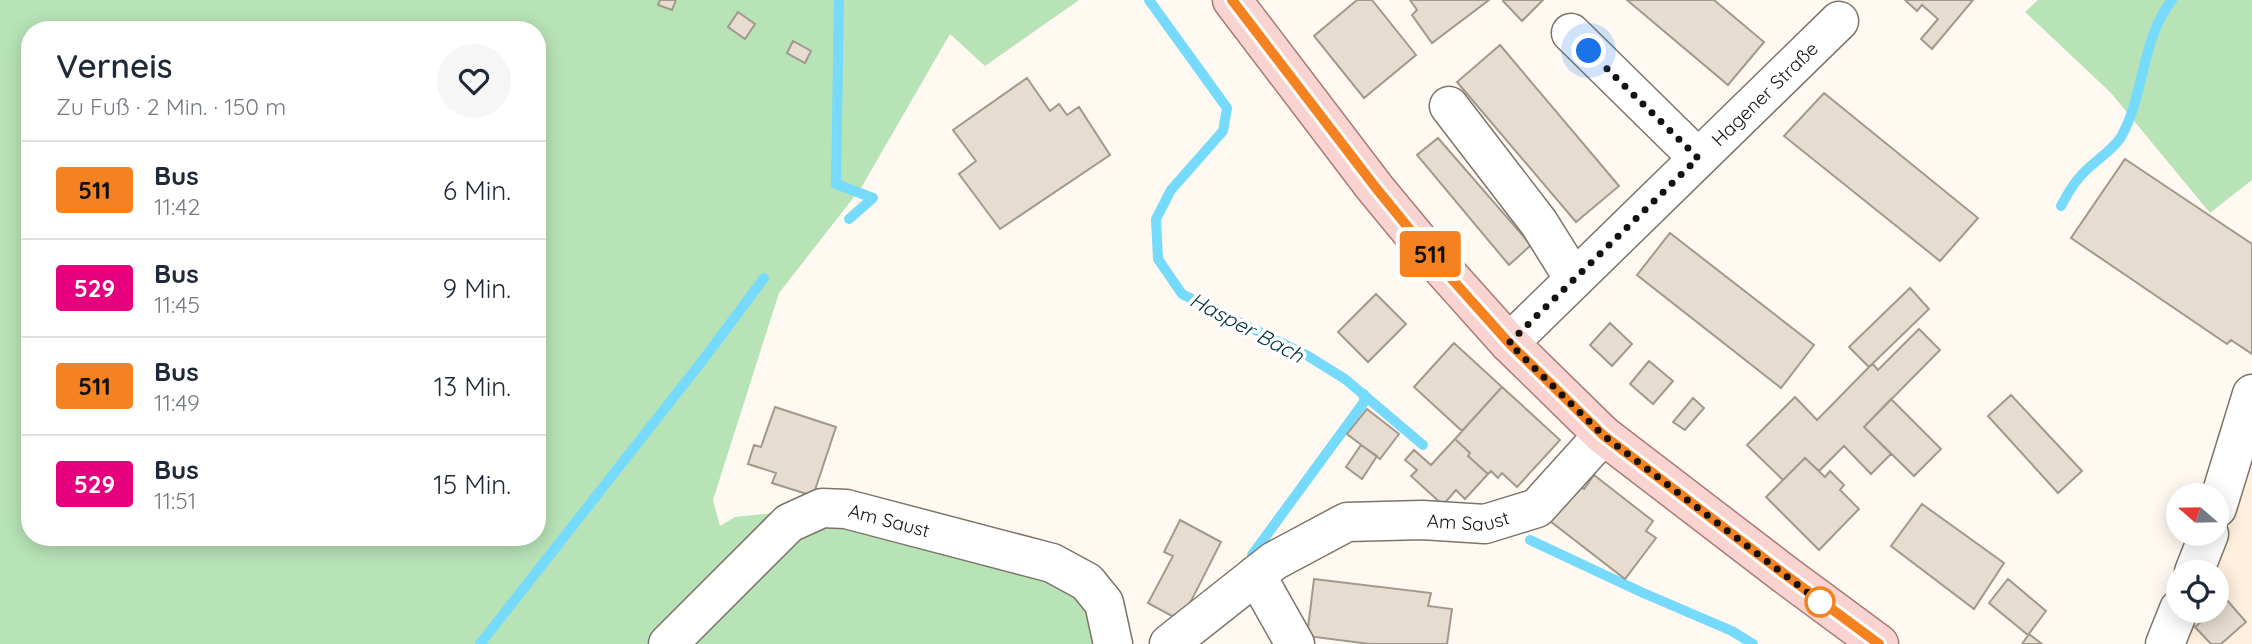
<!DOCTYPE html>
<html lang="de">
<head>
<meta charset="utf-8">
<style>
	body { margin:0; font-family:Quicksand,sans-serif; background:#f6f6f7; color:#1f2937; height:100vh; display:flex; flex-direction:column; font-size:26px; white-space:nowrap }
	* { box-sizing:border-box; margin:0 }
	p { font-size:23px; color:#747a83 }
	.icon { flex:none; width:38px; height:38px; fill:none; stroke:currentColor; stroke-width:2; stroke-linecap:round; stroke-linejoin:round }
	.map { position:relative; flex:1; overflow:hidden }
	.side { position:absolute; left:21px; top:21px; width:525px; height:525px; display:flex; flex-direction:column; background:#fff; border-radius:28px; box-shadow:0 4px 18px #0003 }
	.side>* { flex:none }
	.badge { padding:0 14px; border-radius:5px; font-size:24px; line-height:46px }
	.needle { width:46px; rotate:290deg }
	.buttons { position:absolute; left:2166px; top:483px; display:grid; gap:14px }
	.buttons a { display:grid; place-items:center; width:63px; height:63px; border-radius:50%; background:#fff; box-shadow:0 4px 18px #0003; font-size:35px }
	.you { position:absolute; width:35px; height:35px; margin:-18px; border:5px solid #fff; border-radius:50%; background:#1a73e8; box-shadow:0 0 0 10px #1a73e833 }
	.map>.badge { position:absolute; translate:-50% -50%; box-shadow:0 0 0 4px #fff }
	.round { display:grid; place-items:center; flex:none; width:74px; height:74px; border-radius:37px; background:#f6f6f7 }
	.headline { display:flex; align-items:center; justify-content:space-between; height:119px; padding:0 35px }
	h1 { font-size:33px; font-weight:600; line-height:52px }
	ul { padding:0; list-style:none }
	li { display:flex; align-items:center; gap:21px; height:98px; padding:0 35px; border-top:2px solid #e0e1e3 }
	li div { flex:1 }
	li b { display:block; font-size:26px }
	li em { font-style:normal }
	li .badge { min-width:77px; font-weight:700; text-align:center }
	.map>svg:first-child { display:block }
</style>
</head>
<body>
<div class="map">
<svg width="2252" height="644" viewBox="0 0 2252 644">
	<rect width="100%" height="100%" fill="#fff9f1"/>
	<path fill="#fef0dc" d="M 2252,453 L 2252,644 L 2183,644 L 2196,611 L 2217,611 L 2217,572 L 2210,572 Z"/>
	<path fill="#b8e3b7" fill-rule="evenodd" d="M 0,0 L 1079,0 L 985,66 L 950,34 L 861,188 L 779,293 L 713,500 L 720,526 L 735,517 L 822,508 L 1052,563 L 1113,644 L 0,644 ZM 30,30 L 537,30 L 537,537 L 30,537 Z
		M 2038,0 L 2252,0 L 2252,180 L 2210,213 L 2111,93 L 2025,12 Z"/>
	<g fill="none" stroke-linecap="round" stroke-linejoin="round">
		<path stroke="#75dafb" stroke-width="10" d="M 839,0 L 836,184 L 873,198 L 849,219
			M 1149,0 L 1227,108 L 1223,131 L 1171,190 L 1156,219 L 1158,259 L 1182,294 L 1308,356 L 1345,379 L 1423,445
			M 2061,206 C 2066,197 2071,187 2078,179 C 2090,163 2111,153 2121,137 C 2145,94 2141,39 2172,0
			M 1530,540 L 1641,592 L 1732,631 L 1753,644
			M 1252,555 L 1364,402 L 1364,394
			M 480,644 L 706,356 L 764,278"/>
	</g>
	<path fill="#e6dccf" stroke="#a2998d" stroke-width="2" d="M 660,0 L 676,0 L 672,10 L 658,5 Z
		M 1357,0 L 1372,0 L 1416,55 L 1364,98 L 1314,36 Z
		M 1410,0 L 1489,0 L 1432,43 L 1412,15 L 1417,10 Z
		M 1504,0 L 1543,0 L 1522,21 L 1503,1 Z
		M 1627,0 L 1714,0 L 1764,42 L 1728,85 Z
		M 1905,0 L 1973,0 L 1932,49 L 1921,39 L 1938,19 L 1922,5 L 1917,11 Z
		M 738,12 L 755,24 L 745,39 L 728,27 Z
		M 793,41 L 811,51 L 805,63 L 787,53 Z
		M 1500,45 L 1619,186 L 1576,222 L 1457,82 Z
		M 1027,78 L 1050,111 L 1059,104 L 1067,115 L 1079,107 L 1110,155 L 1000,229 L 959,174 L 976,161 L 953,130 Z
		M 1824,93 L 1978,218 L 1940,261 L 1784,136 Z
		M 1438,138 L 1531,245 L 1509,265 L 1417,155 Z
		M 2125,159 L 2252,244 L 2252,354 L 2231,340 L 2227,344 L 2071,238 Z
		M 1670,233 L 1814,345 L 1781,388 L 1637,275 Z
		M 1910,288 L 1929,309 L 1869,367 L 1849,347 Z
		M 1376,294 L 1406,324 L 1368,362 L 1338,332 Z
		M 1610,323 L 1632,344 L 1612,366 L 1590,345 Z
		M 1919,329 L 1940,350 L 1864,427 L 1891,454 L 1871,474 L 1844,446 L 1819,471 L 1805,458 L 1783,480 L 1747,445 L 1795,397 L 1817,420 L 1869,367 L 1873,364 L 1878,370 Z
		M 1454,343 L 1502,387 L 1462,431 L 1414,387 Z
		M 1649,361 L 1673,381 L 1653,404 L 1630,384 Z
		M 1502,387 L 1560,440 L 1517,487 L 1502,473 L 1498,478 L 1491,471 L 1488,474 L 1468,456 L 1470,453 L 1455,439 Z
		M 2011,395 L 2082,471 L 2058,493 L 1988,416 Z
		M 1693,398 L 1704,408 L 1685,430 L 1673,422 Z
		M 1891,399 L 1941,449 L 1914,476 L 1864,427 Z
		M 775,407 L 836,427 L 813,496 L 772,483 L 776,473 L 748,464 L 754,445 L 761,447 Z
		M 1367,409 L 1399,434 L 1380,459 L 1347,434 Z
		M 1455,439 L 1470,453 L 1468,456 L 1488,474 L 1465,499 L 1456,490 L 1443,505 L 1411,476 L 1417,470 L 1405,460 L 1414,450 L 1431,465 Z
		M 1361,445 L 1377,456 L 1362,479 L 1346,467 Z
		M 1805,458 L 1825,477 L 1830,471 L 1844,485 L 1840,490 L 1859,509 L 1819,550 L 1766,497 Z
		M 1594,475 L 1653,521 L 1646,531 L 1656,538 L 1625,579 L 1550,521 L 1578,484 L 1584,489 Z
		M 1922,504 L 2004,563 L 1974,609 L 1891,546 Z
		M 1180,520 L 1221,542 L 1181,621 L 1148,603 L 1173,556 L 1164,552 Z
		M 1314,579 L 1431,593 L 1428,606 L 1452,609 L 1447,644 L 1370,644 L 1307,636 Z
		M 2008,579 L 2046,611 L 2028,635 L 1989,603 Z
		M 2226,599 L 2246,622 L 2221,644 L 2211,644 L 2195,627 L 2213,611 L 2217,611 L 2217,607 Z
		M 2029,634 L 2042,644 L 2022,644 Z"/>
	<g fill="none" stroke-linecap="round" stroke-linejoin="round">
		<g stroke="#7c7468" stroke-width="41">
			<g id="minor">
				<path d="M 1571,33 L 1698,158"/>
				<path d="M 1449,106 L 1539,223 L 1574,279"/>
				<path id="s1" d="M 1509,343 L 1839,21"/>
				<path d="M 2217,508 L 2252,394"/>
				<path d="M 2194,572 L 2209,534"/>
				<path d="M 1256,575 L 1295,644"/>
				<path id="s2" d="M 668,644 L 789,523 L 822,508 L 846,509 L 1052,563 L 1087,582 L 1104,603 L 1113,644"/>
				<path id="s3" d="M 1169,644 L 1274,561 L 1347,522 L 1422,520 L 1485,524 L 1537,508 L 1603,435"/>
				<path d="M 2165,644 L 2179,609"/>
			</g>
		</g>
		<g stroke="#a77c76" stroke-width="41">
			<path id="major" d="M 1232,0 L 1375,188 L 1433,258 L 1509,343 L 1603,435 L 1783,573 L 1879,644"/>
		</g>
		<use href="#minor" stroke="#fff" stroke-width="38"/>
		<use href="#major" stroke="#f9d3cf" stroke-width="38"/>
	</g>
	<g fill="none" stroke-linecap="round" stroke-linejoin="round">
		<g stroke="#fff" stroke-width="16">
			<path id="line" d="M 1232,0 L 1376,188 L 1433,258 L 1509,343 L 1603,435 L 1783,573 L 1879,644"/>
		</g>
		<use href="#line" stroke="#f58220" stroke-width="10"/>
		<path stroke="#15110d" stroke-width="7" stroke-dasharray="0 12.6" d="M 1589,51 L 1698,158 L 1509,343 L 1603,435 L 1820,602"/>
	</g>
	<circle fill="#fff" stroke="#f58220" stroke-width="3.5" cx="1820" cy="602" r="14"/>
	<g text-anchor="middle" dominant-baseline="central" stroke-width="7" stroke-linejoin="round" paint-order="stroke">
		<g font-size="19" fill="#15110d" stroke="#fff">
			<text stroke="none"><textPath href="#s1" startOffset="357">Hagener Straße</textPath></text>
			<text stroke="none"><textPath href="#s3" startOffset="338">Am Saust</textPath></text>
			<text stroke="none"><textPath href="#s2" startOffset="276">Am Saust</textPath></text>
		</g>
		<g font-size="21" font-style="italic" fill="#023341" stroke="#fff">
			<text transform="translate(1247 327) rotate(28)">Hasper Bach</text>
		</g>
	</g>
</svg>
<div class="buttons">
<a><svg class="needle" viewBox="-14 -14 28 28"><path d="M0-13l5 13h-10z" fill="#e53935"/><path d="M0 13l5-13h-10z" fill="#747a83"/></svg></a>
<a><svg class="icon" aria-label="locate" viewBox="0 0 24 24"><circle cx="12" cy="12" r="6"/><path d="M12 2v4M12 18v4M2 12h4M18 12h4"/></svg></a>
</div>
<div class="you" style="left:1589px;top:51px"></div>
<b class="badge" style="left:1430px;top:254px;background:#f58220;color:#111">511</b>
<section class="side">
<div class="headline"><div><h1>Verneis</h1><p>Zu Fuß · 2 Min. · 150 m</p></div><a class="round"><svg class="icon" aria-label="heart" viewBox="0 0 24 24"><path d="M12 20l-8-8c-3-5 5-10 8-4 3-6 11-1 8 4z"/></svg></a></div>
<ul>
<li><span class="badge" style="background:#f58220;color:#111">511</span><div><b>Bus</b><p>11:42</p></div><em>6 Min.</em></li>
<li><span class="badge" style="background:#e6007e;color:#fff">529</span><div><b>Bus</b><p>11:45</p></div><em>9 Min.</em></li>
<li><span class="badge" style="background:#f58220;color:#111">511</span><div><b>Bus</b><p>11:49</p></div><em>13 Min.</em></li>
<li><span class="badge" style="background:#e6007e;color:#fff">529</span><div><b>Bus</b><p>11:51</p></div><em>15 Min.</em></li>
</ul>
</section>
</div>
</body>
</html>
